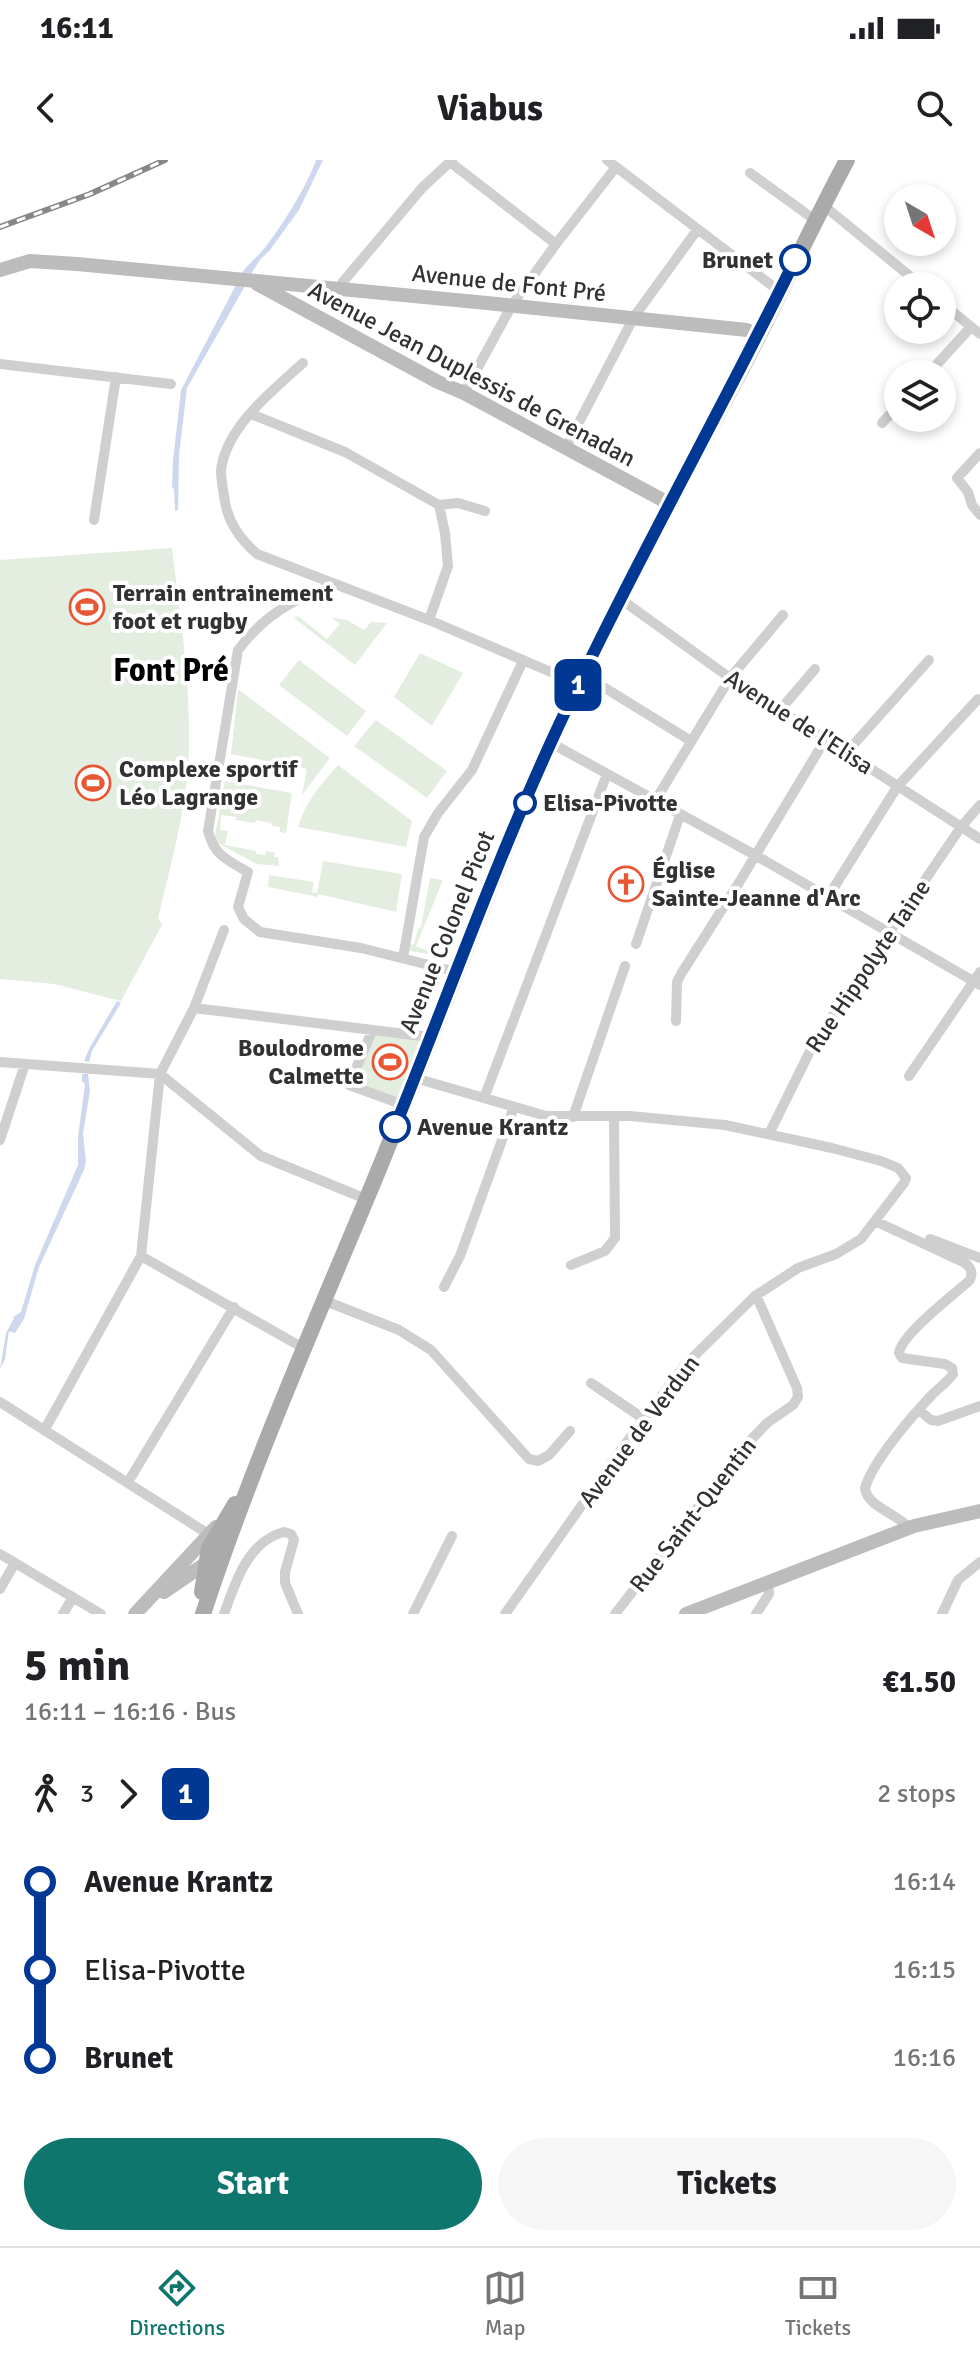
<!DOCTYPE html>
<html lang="en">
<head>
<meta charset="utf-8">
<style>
	body { margin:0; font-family:Signika,sans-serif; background:#f6f6f6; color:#202124; height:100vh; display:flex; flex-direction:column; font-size:30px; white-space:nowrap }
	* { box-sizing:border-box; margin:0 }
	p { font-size:26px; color:#757577 }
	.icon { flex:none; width:44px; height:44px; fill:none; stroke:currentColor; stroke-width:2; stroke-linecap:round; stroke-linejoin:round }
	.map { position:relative; height:1454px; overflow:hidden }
	.panel { display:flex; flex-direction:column; background:#fff; flex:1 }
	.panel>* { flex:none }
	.badge { padding:0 16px; border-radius:12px; font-size:28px; line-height:52px }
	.needle { width:52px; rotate:141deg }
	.tools { position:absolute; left:884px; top:24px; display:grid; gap:16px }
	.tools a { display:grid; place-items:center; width:72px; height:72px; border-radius:50%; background:#fff; box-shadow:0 4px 12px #0003; font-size:40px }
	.map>.badge { position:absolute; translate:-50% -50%; box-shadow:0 0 0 4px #fff }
	.legs { display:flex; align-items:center; gap:12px; height:88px; padding:0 24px; font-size:26px }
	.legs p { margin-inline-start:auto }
	.headline { display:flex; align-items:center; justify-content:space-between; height:136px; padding:0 24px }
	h1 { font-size:44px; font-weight:700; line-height:60px }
	.cta { display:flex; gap:16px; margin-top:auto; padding:16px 24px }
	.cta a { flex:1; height:92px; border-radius:48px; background:#0f766e; color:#fff; font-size:32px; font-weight:700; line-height:92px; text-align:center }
	.cta a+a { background:#f6f6f6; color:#202124 }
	ul { padding:0 24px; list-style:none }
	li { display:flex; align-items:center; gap:28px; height:88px; font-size:30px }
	li i { display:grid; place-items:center; width:12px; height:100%; margin:0 10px; background:currentColor }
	li i::after { content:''; width:20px; height:20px; margin:-10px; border:6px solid; border-radius:50%; background:#fff }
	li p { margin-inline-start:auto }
	li:first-child i { background:linear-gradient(#0000 50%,currentColor 0) }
	li:last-child i { background:linear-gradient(currentColor 50%,#0000 0) }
	.status { display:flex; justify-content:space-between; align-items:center; height:56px; padding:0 40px; background:#fff; direction:ltr }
	.status svg { height:22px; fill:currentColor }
	header { display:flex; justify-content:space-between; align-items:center; height:104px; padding:0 24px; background:#fff; font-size:36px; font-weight:700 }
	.tabs { display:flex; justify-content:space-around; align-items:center; height:112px; border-top:2px solid #e0e0e0; background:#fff; font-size:22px; color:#757577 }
	.tabs a { display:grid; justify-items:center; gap:4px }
	.tabs .active { color:#0f766e }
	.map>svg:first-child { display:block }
</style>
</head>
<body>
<div class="status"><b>16:11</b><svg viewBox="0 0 49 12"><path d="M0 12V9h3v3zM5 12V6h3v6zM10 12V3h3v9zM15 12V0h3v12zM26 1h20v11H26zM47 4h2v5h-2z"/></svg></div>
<header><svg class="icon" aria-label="back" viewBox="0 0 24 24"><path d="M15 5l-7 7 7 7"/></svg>Viabus<svg class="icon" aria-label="search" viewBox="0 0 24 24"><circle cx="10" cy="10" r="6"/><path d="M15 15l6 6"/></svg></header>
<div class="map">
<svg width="980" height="1454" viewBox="0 0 980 1454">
	<rect width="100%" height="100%" fill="#fff"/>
	<path fill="#e4eee0" d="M 172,388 C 180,453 190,518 189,583 C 188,643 172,701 158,758 L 162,765 L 121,841 L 54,824 L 0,819 L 0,400 Z
		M 298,456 L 327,479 L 340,464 L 331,457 L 347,460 L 364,470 L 371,462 L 387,463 L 355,505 L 294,458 Z
		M 420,493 L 463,513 L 432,566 L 394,537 Z
		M 299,500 L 366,551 L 347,576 L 279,525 Z
		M 238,529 L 330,598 L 302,635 L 307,609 L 231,594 Z
		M 376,560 L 447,611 L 427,638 L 354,586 Z
		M 338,605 L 412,661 L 406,687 L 298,667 C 305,642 321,624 338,605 Z
		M 225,621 L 292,633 L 286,673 L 280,672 L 280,667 L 272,666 L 271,663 L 256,660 L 255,663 L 236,660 L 236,657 L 221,655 L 220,670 L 228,671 L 225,685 L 256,691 L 256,694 L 265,695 L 266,691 L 275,693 L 274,697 L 278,697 L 279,706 L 257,704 L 214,681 Z
		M 323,701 L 402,714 L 396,752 L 318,734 L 318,737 L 268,727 L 269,715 L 314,722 L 312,732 L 317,733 Z
		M 430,718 L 443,720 L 416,786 L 440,796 L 410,791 L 409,785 L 414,784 L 418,769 L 421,767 Z
		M 373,872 L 425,881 L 400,940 L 352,923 Z"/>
	<path fill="#cdd8ee" d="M 316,0 L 323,0 L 299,50 L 270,90 L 260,100 L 251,114 L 241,114 C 248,104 256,98 263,90 C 281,68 307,26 316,0 Z
		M 236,125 L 245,126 L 187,228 L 179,295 L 178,350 L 175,351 L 174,329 L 172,328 L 173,300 L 181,230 Z
		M 117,841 L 121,843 L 92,891 L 89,902 L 84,901 L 90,887 Z
		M 82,914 L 88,914 L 90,931 L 83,974 L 86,1001 L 84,1010 L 39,1107 L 24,1159 L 15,1173 L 9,1171 L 5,1199 L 0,1209 L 6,1173 L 14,1158 L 13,1157 L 21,1152 L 35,1105 L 78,1005 L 78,977 L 85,924 L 82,922 Z"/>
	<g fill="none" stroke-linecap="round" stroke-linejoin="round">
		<path stroke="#cfcfcf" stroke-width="10" d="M 607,0 L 779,131
			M 450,2 L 556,84
			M 750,13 L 815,60
			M 823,45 L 922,126
			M 341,129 L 342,123 L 422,28 L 452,0
			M 942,143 L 980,174
			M 303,203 C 273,230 225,268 221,311 C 221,319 223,328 224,336 C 227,361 239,378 257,394 L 429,460 L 579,524
			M 0,204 L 171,224
			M 928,214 L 971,167
			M 464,233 L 512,145 L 556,84 L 616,7
			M 251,254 L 345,292 L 439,345 L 445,373 L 448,406 L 429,460
			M 882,263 L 898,246
			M 565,289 L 634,157 L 697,70
			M 980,293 L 957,318 L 968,332 L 972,345 L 980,355
			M 439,345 L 458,343 L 485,351
			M 94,360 L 116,217
			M 331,423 C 323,432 308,435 297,440 C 272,453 255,468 238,490 L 208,671 C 214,695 227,700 248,712 L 238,747 L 244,759 L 260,772 L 361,788 L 457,812
			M 622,440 L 730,518 L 980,679
			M 584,515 L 691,581
			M 780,550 L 815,509
			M 551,583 L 755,695 L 980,825
			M 846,593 L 929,500
			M 655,641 L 730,518 L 783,455
			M 828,737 L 897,627 L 978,539
			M 636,784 L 680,655
			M 403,798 L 424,677 L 438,653 L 472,610 L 523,501
			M 194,848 L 430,877
			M 676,861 L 677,822 L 681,814 L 740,721 L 825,580
			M 372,871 L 349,925 L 404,945
			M 0,902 L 160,914 L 261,996 L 366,1039
			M 909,916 L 980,812
			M 415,918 L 546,956 L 630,956 L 725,965 L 832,988 L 881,1001 L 898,1008 L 906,1018 L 904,1023 L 861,1079 L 836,1094 L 798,1108 L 755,1136 L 684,1206 L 623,1287 L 505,1454
			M 484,938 L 607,614
			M 573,957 L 625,806
			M 769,974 L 813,885 L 961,667 L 980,645
			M 0,980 L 25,904
			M 875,1061 L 963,1102 C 971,1106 974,1114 969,1121 C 953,1135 901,1175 899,1193 L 902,1198 L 945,1204 L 952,1208 L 953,1214 C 947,1223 938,1228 931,1236 C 911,1257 873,1301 865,1328 C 867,1347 897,1353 909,1368
			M 930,1079 L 980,1098
			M 141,1096 L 305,1189
			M 571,1105 L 605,1091 L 615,1078 L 614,956
			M 444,1127 L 460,1096 L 514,947
			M 323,1140 L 399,1170 L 431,1190 L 529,1299 L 538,1301 L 549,1295 L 570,1271
			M 591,1223 L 644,1259
			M 0,1242 L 213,1377
			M 919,1250 L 931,1260 L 938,1261 L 980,1246
			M 45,1269 L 141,1096 L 160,914 L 194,848 L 224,770
			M 128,1322 L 234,1147
			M 0,1394 L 101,1454
			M 0,1429 L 15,1403
			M 63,1454 L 73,1437
			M 224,1454 C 235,1423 248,1381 284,1372 L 291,1374 L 294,1380 L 285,1412 L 285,1423 L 298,1454
			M 413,1454 L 452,1376
			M 615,1454 L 747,1284 L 767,1263 L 793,1245 L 798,1237 L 797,1228 L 756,1135
			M 756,1454 L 769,1434 L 768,1421
			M 942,1454 L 958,1420 L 980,1402"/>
		<path stroke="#bcbcbc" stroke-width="14" d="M 0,110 L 30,101 L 77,104 L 487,143 L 747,170 L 758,175
			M 257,124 L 438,222 L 464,233 L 670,344
			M 164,1432 L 212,1399
			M 135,1454 L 216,1367
			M 686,1454 L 914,1366 L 980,1351"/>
		<path stroke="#aaa" stroke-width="16" d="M 202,1432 L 209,1388 L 235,1344
			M 203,1454 C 249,1314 310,1174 367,1038 C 430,887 484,734 550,585 C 606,459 674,337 739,214 C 776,144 809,71 847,0"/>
		<g stroke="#878787" stroke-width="6">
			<path id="rail" d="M 0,67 L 90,34 L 165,0"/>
		</g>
		<use href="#rail" stroke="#fff" stroke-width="3" stroke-dasharray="9" stroke-linecap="butt"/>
	</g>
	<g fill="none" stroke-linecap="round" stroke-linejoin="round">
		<g stroke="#fff" stroke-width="18">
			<path id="line-1" d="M 395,967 C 447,838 494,707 552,580 C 627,417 716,261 795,100"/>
		</g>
		<use href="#line-1" stroke="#003893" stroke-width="12"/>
	</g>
	<defs>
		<g id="stadium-ring" transform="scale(1.8)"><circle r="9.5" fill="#fff" stroke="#e85634" stroke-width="1.5"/><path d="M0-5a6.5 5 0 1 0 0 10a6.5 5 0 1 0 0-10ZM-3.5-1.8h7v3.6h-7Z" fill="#e85634"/></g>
		<g id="church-ring" transform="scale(1.8)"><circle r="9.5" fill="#fff" stroke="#e85634" stroke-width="1.5"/><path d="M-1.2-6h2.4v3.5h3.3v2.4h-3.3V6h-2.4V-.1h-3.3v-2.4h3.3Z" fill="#e85634"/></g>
	</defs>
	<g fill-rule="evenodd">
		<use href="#stadium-ring" x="87" y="447"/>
		<use href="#stadium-ring" x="93" y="623"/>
		<use href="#church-ring" x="626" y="724"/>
		<use href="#stadium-ring" x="390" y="902"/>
	</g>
	<g fill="#fff" stroke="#003893" stroke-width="4">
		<circle cx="795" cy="100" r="14"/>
		<circle cx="525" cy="643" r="10"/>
		<circle cx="395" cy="967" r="14"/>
	</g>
	<g text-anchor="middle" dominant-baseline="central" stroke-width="8" stroke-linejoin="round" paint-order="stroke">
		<g font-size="24" font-weight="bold" fill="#323232" stroke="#fff" text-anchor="start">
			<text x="773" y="100" text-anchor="end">Brunet</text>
			<text x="543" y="643">Elisa-Pivotte</text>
			<text x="417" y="967">Avenue Krantz</text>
		</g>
		<g font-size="24" fill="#323232" stroke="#fff">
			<text transform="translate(509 123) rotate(6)">Avenue de Font Pré</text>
			<text transform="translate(472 214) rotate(28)">Avenue Jean Duplessis de Grenadan</text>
			<text transform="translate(799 562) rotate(33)">Avenue de l'Elisa</text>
			<text transform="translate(447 772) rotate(-68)">Avenue Colonel Picot</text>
			<text transform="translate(868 806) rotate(-56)">Rue Hippolyte Taine</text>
			<text transform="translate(639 1271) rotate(-53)">Avenue de Verdun</text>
			<text transform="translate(693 1355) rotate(-52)">Rue Saint-Quentin</text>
		</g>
		<g font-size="24" font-weight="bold" fill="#323232" stroke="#fff" text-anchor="start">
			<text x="113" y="433">Terrain entrainement<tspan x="113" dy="28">foot et rugby</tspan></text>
			<text x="119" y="609">Complexe sportif<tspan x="119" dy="28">Léo Lagrange</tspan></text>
			<text x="652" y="710">Église<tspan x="652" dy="28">Sainte-Jeanne d'Arc</tspan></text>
			<text x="364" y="888" text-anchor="end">Boulodrome<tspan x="364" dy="28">Calmette</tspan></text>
		</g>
		<g font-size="32" font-weight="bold" fill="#000" stroke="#fff">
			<text x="171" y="510">Font Pré</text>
		</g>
	</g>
</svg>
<div class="tools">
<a><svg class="needle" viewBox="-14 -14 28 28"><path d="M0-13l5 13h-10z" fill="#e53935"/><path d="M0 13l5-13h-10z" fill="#757577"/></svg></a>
<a><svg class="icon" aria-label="locate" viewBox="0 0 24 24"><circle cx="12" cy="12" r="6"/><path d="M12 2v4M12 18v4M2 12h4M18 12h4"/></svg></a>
<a><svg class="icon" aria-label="layers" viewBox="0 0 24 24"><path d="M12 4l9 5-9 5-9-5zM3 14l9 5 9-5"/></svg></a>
</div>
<b class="badge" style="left:578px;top:525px;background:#003893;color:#fff">1</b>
</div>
<section class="panel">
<div class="headline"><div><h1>5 min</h1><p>16:11 – 16:16 · Bus</p></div><b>€1.50</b></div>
<div class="legs"><svg class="icon" aria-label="walk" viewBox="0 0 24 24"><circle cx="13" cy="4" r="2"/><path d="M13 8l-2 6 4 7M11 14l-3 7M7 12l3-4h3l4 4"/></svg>3<svg class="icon" aria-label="forward" viewBox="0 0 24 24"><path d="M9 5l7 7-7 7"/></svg><b class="badge" style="background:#003893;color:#fff">1</b><p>2 stops</p></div>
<ul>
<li><i style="color:#003893"></i><b>Avenue Krantz</b><p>16:14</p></li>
<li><i style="color:#003893"></i><span>Elisa-Pivotte</span><p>16:15</p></li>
<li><i style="color:#003893"></i><b>Brunet</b><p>16:16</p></li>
</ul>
<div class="cta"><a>Start</a><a>Tickets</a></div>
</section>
<nav class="tabs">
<a class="active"><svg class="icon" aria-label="directions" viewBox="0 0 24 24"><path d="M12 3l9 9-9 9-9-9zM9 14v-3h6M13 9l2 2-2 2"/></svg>Directions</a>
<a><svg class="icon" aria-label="map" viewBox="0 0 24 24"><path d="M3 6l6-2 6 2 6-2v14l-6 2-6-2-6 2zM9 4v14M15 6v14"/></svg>Map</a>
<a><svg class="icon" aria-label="tickets" viewBox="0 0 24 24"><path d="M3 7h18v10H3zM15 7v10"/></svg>Tickets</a>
</nav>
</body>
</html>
